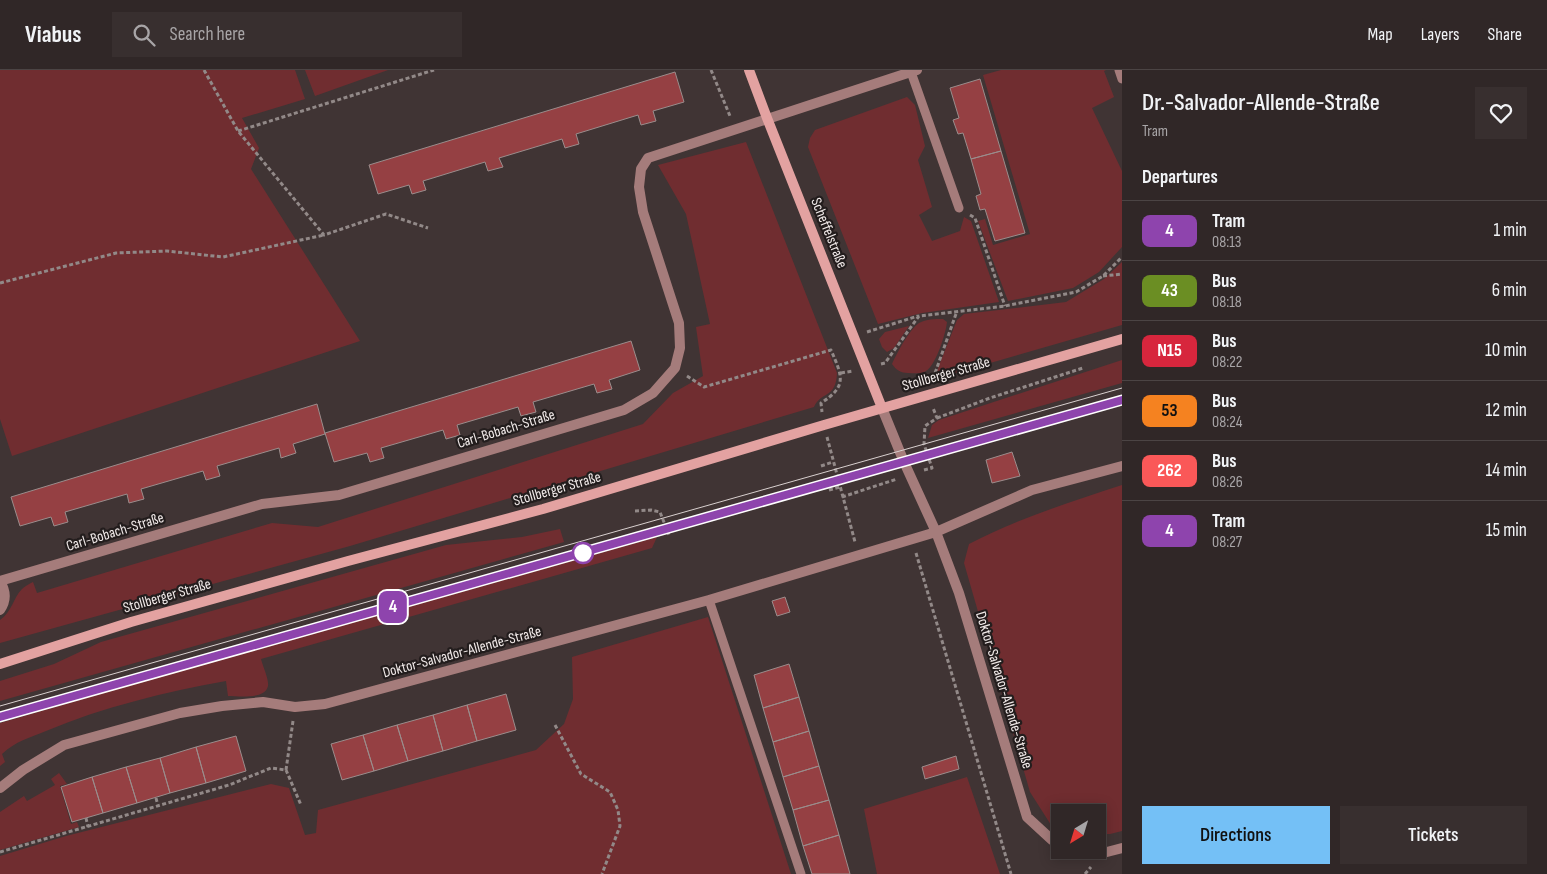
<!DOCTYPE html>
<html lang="en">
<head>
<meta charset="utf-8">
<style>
	body { margin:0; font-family:"Sofia Sans Condensed",sans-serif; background:#382f2f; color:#f1f3f6; height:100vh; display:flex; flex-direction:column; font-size:19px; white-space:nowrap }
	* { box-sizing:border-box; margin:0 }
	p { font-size:16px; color:#a8a5a7 }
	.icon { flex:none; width:28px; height:28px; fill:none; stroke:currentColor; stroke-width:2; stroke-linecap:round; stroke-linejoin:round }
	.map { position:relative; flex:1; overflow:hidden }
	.panel { display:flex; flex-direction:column; background:#302727; width:425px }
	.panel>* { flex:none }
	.badge { padding:0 10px; border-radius:8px; font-size:18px; line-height:32px }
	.needle { width:32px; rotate:218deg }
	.tools { position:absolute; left:1051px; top:734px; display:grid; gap:10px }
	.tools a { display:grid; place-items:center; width:55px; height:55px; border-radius:0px; background:#302727; box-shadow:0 2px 12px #0003,0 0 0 1px #4b4444; font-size:25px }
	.map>.badge { position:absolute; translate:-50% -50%; box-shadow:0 0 0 2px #fff }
	h2 { padding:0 20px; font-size:19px; line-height:45px }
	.round { display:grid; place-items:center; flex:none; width:52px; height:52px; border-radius:0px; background:#382f2f }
	.summary { display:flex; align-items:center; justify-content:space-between; height:85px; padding:0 20px }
	h1 { font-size:24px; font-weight:600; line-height:38px }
	.action { display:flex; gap:10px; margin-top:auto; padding:10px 20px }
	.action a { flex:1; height:58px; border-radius:0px; background:#74c0f6; color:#111; font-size:20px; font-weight:600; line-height:58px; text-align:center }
	.action a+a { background:#382f2f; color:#f1f3f6 }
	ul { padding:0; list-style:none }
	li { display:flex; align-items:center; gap:15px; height:60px; padding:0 20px; border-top:1px solid #4b4444 }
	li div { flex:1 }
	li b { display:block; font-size:19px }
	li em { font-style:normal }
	li .badge { min-width:55px; font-weight:700; text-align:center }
	header { display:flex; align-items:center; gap:30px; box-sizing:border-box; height:70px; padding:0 25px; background:#302727; border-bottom:1px solid #4b4444 }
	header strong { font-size:24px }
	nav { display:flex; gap:28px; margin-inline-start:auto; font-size:18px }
	.search { width:350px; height:45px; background:#382f2f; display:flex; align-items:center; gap:12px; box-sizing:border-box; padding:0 18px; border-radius:0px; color:#a8a5a7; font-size:19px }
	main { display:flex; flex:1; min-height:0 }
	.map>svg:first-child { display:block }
</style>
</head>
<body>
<header>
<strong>Viabus</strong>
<div class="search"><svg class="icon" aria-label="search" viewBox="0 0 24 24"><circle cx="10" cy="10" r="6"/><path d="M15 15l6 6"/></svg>Search here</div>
<nav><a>Map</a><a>Layers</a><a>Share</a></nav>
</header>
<main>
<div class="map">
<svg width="1122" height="804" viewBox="0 0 1122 804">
	<rect width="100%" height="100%" fill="#403434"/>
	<path fill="#702d30" d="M 0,0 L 295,0 L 305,29 L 242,48 L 259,78 L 251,99 L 360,271 L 12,386 L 0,349 Z
		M 305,0 L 388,0 L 315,26 Z
		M 1001,0 L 1106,0 L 1104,1 L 1114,27 L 1092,38 L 1122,101 L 1122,177 L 1099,202 L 1073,218 L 1008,231 L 978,151 L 985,149 L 993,175 L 1030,164 L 983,5 Z
		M 907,27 L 915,35 L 925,76 L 918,90 L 932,137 L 919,145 L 932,171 L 960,161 L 964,147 L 971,151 L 999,232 L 922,243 L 878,254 L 808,77 L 810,68 L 815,60 Z
		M 746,72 L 837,303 C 836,329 821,321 814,337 L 350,476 L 0,573 L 0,550 C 12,542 13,528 22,519 C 25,516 29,514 33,512 L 37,523 L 272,453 L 318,457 L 643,354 L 673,323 L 703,306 L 696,257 L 710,254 L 686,144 L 658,95 Z
		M 1122,192 L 1122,255 L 938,308 L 937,302 L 938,298 L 957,250 L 964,244 L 1066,232 L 1104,209 Z
		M 943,249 L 947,252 C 946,263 935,299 924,302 C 920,304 913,303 908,303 C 901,303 896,300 892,294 C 897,283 909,260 919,253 C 926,249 935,249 943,249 Z
		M 909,256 L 894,278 L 887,282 L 882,277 L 879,269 L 885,262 Z
		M 1122,290 L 1122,313 L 928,368 L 932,355 L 939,350 Z
		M 1122,415 L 1122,761 L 1110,764 L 1098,764 L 1098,742 L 1060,742 L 1060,759 L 1051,755 L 1030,722 L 964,493 L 969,474 C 1017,449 1070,432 1122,415 Z
		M 560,459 L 564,472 L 0,631 L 0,611 L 54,594 L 101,572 L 446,475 L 522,467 Z
		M 657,467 L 652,478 L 261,589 C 263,597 269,609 268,616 C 265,630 238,626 228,626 L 226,611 C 165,622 103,637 46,661 C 29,668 16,671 2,684 L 5,692 L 0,696 L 0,653 L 196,596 Z
		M 708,547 L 791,804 L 0,804 L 0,786 L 66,766 L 271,714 L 289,718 L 305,765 L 316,763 L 318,740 L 536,680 L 564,654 L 573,629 L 572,587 Z
		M 59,703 L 67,714 L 60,716 L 71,754 L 77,752 L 79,757 L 0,780 L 0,742 L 24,726 L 27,731 L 55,715 L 51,709 Z
		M 967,707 L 1000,804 L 877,804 L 864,739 Z"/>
	<path fill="#954043" stroke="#9b8d8c" d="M 675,2 L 684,32 L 653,41 L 656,51 L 641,55 L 638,45 L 576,64 L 579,74 L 565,78 L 562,69 L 499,88 L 503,97 L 488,101 L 485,92 L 423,111 L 426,120 L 412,124 L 409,115 L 378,124 L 369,95 Z
		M 980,9 L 1001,81 L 971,89 L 963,63 L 958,64 L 953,50 L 959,48 L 950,18 Z
		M 1001,81 L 1025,163 L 995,171 L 985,139 L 980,140 L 976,126 L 981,124 L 971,89 Z
		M 631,271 L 640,300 L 609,310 L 612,319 L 597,323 L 594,314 L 533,332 L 536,342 L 521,346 L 518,337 L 457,355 L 460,365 L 446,369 L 443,360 L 381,378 L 384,388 L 370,392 L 367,383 L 334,392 L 325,363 Z
		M 317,334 L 325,364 L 293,374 L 296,383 L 281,388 L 279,378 L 217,396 L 220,406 L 206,410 L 203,401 L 141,419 L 144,429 L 129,433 L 127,424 L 65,442 L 68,452 L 54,456 L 51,447 L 20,456 L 11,427 Z
		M 1012,382 L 1020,406 L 992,413 L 986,390 Z
		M 785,527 L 790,542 L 777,546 L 772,531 Z
		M 789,594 L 799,627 L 763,638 L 754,605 Z
		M 506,624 L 516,660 L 477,671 L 467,635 Z
		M 799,627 L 809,661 L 773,672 L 763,638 Z
		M 467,635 L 477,671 L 443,681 L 433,645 Z
		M 433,645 L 443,681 L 408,691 L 397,655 Z
		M 397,655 L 408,691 L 374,701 L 363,665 Z
		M 809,661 L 819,696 L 783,707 L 773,672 Z
		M 363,665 L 374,701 L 342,710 L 331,674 Z
		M 236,666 L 246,701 L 206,713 L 196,677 Z
		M 196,677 L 206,713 L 170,723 L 160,688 Z
		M 956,686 L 959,699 L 925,709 L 922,697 Z
		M 160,688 L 170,723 L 137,733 L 126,697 Z
		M 819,696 L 829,730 L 793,740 L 783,707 Z
		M 126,697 L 137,733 L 103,743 L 92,707 Z
		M 92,707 L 103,743 L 72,752 L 61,717 Z
		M 829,730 L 839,765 L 803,776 L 793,740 Z
		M 839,765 L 850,804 L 812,804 L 803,776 Z"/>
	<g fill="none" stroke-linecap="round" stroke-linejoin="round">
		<path stroke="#928988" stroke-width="3" stroke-dasharray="4 2.5" stroke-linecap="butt" d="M 204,0 L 238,61 L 324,165 L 386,144 L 428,158
			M 711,0 L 730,46
			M 238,61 L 434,0
			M 970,145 L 975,148 L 1005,236
			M 1103,206 L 1122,204
			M 0,213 L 116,183 L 167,181 L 223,187 L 324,165
			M 867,262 L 918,246
			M 881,294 L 885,293 L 919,246 L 1005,236 L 1076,222 L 1103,206 L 1122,187
			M 841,303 L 853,301
			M 687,306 L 704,317 L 831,280 C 842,306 848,316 821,333 L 822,342
			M 933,309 L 957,241
			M 937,348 L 990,328 L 1083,298
			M 827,367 L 855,472
			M 821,396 L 833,392
			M 924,400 L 932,398 L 924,374 L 925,356 L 937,348 L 933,338
			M 829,420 L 840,417
			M 842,427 L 897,409
			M 635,441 L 651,440 L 660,442 L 669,465
			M 916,483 L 1011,804
			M 555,655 L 581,704 L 610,722 L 618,740 L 620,756 L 602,804
			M 286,700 L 293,651
			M 156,728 L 158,736
			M 86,748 L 88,757
			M 0,782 L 229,715 L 271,698 L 286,700 L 301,735
			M 1085,804 L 1091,797"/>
		<path stroke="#a57c7b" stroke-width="9" d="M 1119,0 L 1122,9
			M 911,2 L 959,138
			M 709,530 L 801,804"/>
		<path stroke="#a57c7b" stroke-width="10" d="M 0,511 L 262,434 L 339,425 L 624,340 L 653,323 L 675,298 L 680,278 L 679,253 L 643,142 L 639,117 L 641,99 L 648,88 L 917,0
			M 0,511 C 6,521 7,530 0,540
			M 0,718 L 23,700 L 64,675 L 180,643 L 222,636 L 263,632 L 295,637 L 325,634 L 709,530 L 936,462 L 904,392 L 882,338
			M 1060,773 L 1052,770 L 1027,747 L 959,523 L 936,462 L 1032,420 L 1122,396
			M 1077,780 L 1103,783 L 1122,778"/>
		<path stroke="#e3a2a1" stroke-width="10" d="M 749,0 L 767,48 L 882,338
			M 0,594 L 131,552 L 348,491 L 543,439 L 824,355 L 1122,269"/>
		<path stroke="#d8d0cf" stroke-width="1" d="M 0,636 L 1122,318
			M 0,647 L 1122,330"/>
	</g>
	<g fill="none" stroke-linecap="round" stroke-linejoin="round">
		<g stroke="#fff" stroke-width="11">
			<path id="line" d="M 0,647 L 1122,330"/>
		</g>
		<use href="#line" stroke="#8e44ad" stroke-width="8"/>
	</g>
	<circle fill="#fff" stroke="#8e44ad" stroke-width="2.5" cx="583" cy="483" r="10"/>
	<g text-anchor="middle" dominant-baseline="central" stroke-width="4.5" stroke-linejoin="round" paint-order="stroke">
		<g font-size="15" fill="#f2ebea" stroke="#231d1d">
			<text transform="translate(829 163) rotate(68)">Scheffelstraße</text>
			<text transform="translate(946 304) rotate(-16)">Stollberger Straße</text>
			<text transform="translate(506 359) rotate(-17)">Carl-Bobach-Straße</text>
			<text transform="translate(557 419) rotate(-16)">Stollberger Straße</text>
			<text transform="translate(115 462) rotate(-17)">Carl-Bobach-Straße</text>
			<text transform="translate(167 526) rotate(-16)">Stollberger Straße</text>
			<text transform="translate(462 582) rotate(-15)">Doktor-Salvador-Allende-Straße</text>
			<text transform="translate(1004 620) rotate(73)">Doktor-Salvador-Allende-Straße</text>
		</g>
	</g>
</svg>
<div class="tools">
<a><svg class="needle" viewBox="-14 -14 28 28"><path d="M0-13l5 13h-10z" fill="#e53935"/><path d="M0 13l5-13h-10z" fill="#a8a5a7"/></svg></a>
</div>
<b class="badge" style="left:393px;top:537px;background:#8e44ad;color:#fff">4</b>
</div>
<section class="panel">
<div class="summary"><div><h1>Dr.-Salvador-Allende-Straße</h1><p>Tram</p></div><a class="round"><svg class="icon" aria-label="heart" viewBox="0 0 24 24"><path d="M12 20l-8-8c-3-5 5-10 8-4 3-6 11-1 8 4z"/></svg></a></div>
<h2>Departures</h2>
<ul>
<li><span class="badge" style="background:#8e44ad;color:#fff">4</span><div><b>Tram</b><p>08:13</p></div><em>1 min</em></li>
<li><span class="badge" style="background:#6b8e23;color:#fff">43</span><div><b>Bus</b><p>08:18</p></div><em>6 min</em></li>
<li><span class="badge" style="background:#d7263d;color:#fff">N15</span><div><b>Bus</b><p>08:22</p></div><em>10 min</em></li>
<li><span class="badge" style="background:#f58220;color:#111">53</span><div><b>Bus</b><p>08:24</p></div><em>12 min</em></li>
<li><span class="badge" style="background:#fa5858;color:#fff">262</span><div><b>Bus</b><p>08:26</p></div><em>14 min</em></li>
<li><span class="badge" style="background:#8e44ad;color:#fff">4</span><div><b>Tram</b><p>08:27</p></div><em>15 min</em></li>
</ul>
<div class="action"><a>Directions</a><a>Tickets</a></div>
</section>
</main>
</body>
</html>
